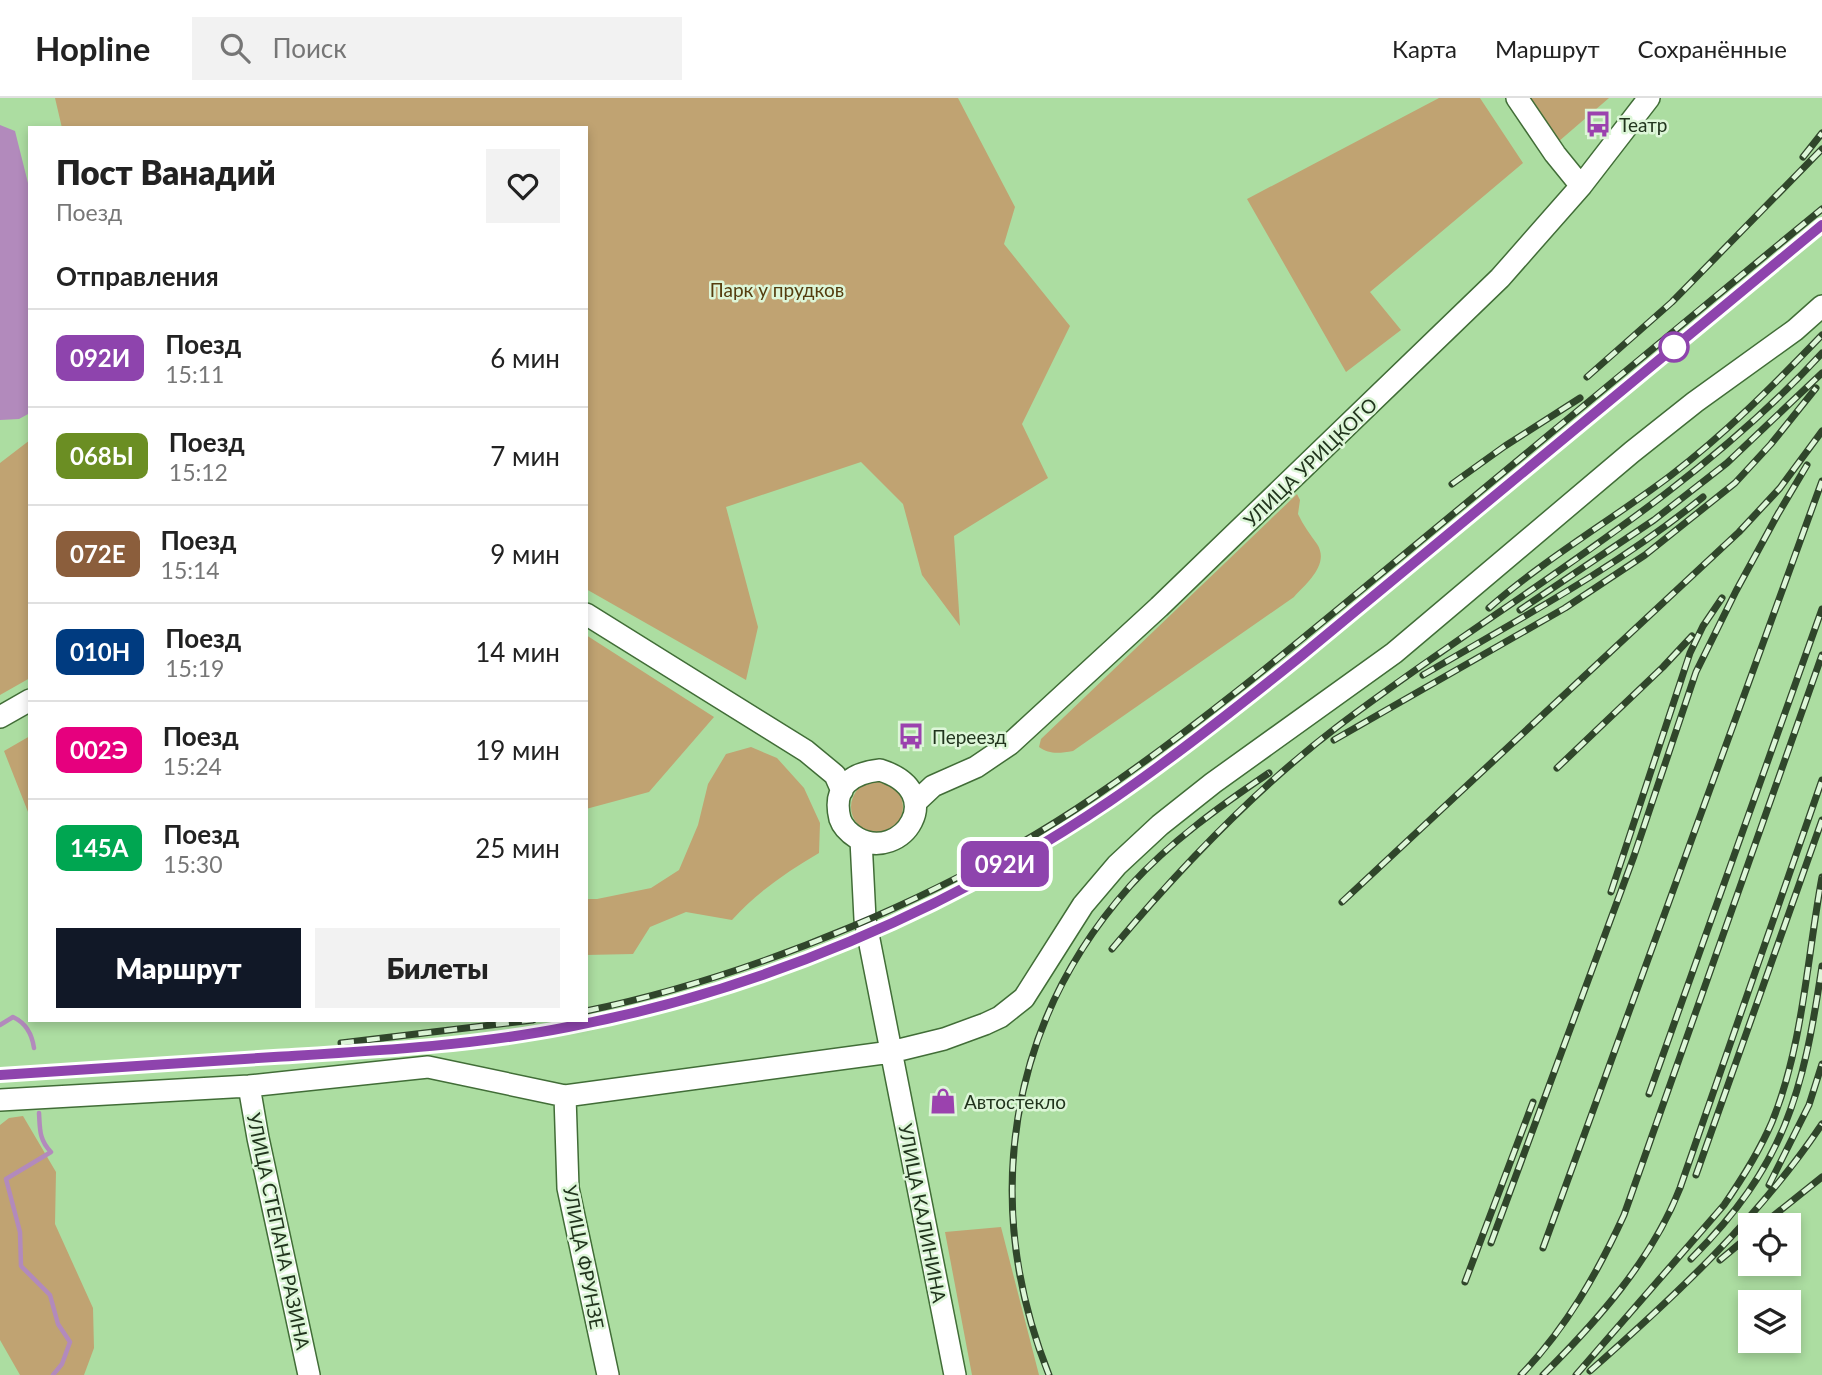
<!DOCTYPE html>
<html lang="ru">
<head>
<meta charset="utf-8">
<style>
	body { margin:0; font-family:Lato,sans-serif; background:#f2f2f2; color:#222; height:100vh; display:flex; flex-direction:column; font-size:26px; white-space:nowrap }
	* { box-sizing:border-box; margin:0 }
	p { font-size:23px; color:#767676 }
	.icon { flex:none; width:38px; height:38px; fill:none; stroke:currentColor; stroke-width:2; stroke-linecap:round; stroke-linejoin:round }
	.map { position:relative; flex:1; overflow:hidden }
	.details { position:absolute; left:28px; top:28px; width:560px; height:896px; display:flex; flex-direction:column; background:#fff; border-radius:0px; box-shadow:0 4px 10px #0003 }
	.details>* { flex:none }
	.badge { padding:0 14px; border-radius:10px; font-size:24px; line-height:46px }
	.tools { position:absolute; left:1738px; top:1115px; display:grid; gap:14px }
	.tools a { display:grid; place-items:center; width:63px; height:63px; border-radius:0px; background:#fff; box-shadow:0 4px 10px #0003; font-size:35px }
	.map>.badge { position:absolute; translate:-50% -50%; box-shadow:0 0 0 4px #fff }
	h2 { padding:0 28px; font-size:26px; line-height:63px }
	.round { display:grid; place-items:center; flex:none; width:74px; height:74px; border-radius:0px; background:#f2f2f2 }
	.head { display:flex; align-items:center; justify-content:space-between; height:119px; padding:0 28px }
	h1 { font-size:33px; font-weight:800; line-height:52px }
	.primary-button { display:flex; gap:14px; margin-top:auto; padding:14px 28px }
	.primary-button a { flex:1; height:80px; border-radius:0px; background:#111827; color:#fff; font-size:28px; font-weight:800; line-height:80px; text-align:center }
	.primary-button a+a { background:#f2f2f2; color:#222 }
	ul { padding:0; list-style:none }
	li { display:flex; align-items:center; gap:21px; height:98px; padding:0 28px; border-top:2px solid #e0e0e0 }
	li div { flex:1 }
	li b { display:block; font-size:26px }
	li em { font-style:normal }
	li .badge { min-width:77px; font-weight:700; text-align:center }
	header { display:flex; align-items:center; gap:42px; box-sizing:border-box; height:98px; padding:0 35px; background:#fff; border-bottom:2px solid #e0e0e0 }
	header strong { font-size:33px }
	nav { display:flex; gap:38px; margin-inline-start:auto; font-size:24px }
	.search { width:490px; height:63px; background:#f2f2f2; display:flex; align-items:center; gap:18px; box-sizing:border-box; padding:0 24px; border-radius:0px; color:#767676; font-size:26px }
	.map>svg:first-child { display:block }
</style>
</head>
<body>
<header>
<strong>Hopline</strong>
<div class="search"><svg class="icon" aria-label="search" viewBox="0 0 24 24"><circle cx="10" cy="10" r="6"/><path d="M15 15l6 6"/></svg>Поиск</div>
<nav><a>Карта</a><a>Маршрут</a><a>Сохранённые</a></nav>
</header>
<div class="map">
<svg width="1822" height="1277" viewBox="0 0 1822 1277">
	<rect width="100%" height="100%" fill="#acdda1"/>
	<path fill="#c0a372" d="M 55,0 L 958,0 L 1015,109 L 1004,146 L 1070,228 L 1022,326 L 1048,380 L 954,438 L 960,528 L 922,477 L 903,406 L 861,364 L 726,409 L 758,529 L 746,582 L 586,491 L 586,30 L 62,30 Z
		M 1439,0 L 1480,0 L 1523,65 L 1370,194 L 1401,232 L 1346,274 L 1247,101 Z
		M 1528,0 L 1609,0 L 1558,44 Z
		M 30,342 L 30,580 L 0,597 L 0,365 Z
		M 1297,396 L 1300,402 L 1298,416 C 1303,427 1310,436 1317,446 C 1330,466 1307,485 1294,499 L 1073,653 C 1060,655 1050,657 1039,649 L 1041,641 Z
		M 586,537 L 714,619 L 649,694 L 586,711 Z
		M 30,638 L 30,719 L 4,653 Z
		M 751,649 L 777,660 L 804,690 L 820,725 L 819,755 C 787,774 757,794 732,822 L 686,814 L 650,829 L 633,856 L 586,857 L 586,801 L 597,801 L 651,790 L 679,772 L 698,727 L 708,686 L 726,656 Z
		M851 709a26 26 0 1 1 52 0a26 26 0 1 1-52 0Z
		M 23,1018 L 56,1074 L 55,1126 L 93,1210 L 94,1250 L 84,1277 L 20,1277 L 0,1242 L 0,1027 L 9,1020 Z
		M 1001,1129 L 1039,1277 L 972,1277 L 945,1134 Z"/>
	<path fill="#b28abc" d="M 0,27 L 15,33 L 30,93 L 30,315 L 19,321 L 0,322 Z"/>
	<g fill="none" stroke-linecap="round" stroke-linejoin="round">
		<path stroke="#b28abc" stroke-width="4.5" d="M 0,927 L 13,919 C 26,925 32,936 34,950
			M 39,1015 C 40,1031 39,1042 51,1054 L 6,1081 L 20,1134 L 21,1168 L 50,1197 L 58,1226 L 70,1244 L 62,1266 L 53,1277"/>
		<g stroke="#416d37" stroke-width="24">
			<path id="minor" d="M 1517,0 L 1555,56 L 1581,88
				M 586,516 L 806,653 L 835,677 L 842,693
				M 0,619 L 30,602
				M 880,672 C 950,694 902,765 857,740 C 849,735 843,730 840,721 C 832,689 851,675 880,672 Z
				M 916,704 L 933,688 L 976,669 L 1010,646 L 1159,509 L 1500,180 L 1581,88 L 1649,0
				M 861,742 L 865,821 L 955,1277
				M 249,988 L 258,1040 L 309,1277
				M 565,998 L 568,1090 L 608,1277
				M 0,1002 L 249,988 L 428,969 L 565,998 L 891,954 L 944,941 L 985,926 L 1000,919 L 1024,900 L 1083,807 L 1117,767 L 1160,727 L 1213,685 L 1394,555 L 1632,354 L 1695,304 L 1795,232 L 1822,208"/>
		</g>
		<use href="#minor" stroke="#fff" stroke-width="21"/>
		<g stroke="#30462b" stroke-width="7">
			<path id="rail" d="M 1803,59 L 1822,35
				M 1587,279 L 1672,204 L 1822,51
				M 1452,386 L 1505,348 L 1580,300
				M 1775,421 L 1807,367
				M 1489,510 C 1545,461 1610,423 1670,378 C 1725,336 1774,287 1822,237
				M 1520,512 L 1654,422 L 1727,365 L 1822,275
				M 1423,577 C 1519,521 1616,470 1703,399
				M 1334,642 L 1565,510 L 1645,457 L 1735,385 L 1771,346 L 1816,290
				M 1557,670 L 1663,569 L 1692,538
				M 1611,794 L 1690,555 L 1703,528 L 1722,500
				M 1342,804 L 1739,434 L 1780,390 L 1822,333
				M 1112,851 C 1180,770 1253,693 1337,629 C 1499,506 1683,406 1822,255
				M 586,913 C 755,878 952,796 1094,699 C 1210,620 1316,529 1424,440 C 1557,330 1689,220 1822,111
				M 341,945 L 533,922
				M 0,977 C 94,971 187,965 281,959 C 376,953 474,947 568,929 C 757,894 952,811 1110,703 C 1176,658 1239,608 1301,558 L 1822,127
				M 1649,996 L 1822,511
				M 1696,1077 L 1822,722
				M 1769,1087 L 1809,1007 L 1822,966
				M 1762,1127 L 1822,1079
				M 1491,1145 L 1634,758 L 1696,574 L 1736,493 L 1779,414
				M 1543,1150 L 1822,383
				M 1691,1161 C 1785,1067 1803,996 1822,868
				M 1720,1162 L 1750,1137
				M 1465,1184 L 1533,1004
				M 1590,1273 C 1675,1198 1759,1120 1822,1026
				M 1049,1277 C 981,1106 1007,926 1130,788 C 1170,744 1220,708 1269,675
				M 1521,1277 C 1566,1230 1597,1176 1624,1117 L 1822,557
				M 1543,1277 C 1597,1223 1652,1162 1680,1090 L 1822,682
				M 1576,1277 L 1724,1107 C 1742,1081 1759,1054 1772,1024 C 1803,948 1807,860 1822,779"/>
		</g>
		<use href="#rail" stroke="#ddf6d8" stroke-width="4.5" stroke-dasharray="13" stroke-linecap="butt"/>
	</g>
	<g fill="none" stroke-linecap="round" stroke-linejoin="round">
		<g stroke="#fff" stroke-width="16">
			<path id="line" d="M 0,977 C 91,971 183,965 274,959 C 372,953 472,948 568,929 C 759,893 949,812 1110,703 C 1176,658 1239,608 1301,558 L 1822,127"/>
		</g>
		<use href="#line" stroke="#8e44ad" stroke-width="10"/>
	</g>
	<defs>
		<g id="bus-bare" transform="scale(2.1)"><path d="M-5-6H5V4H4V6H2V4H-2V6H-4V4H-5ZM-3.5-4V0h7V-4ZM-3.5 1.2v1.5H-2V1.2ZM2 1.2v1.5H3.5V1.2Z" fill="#9b42ae" stroke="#ddf6d8" stroke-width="2.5" paint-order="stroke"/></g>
		<g id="shop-bare" transform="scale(2.1)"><path d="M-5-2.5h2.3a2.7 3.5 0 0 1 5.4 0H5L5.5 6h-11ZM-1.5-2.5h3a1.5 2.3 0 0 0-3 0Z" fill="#9b42ae" stroke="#ddf6d8" stroke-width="2.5" paint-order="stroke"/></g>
	</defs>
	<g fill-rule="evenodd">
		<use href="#bus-bare" x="1598" y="26"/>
		<use href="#bus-bare" x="911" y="638"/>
		<use href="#shop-bare" x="943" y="1003"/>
	</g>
	<circle fill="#fff" stroke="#8e44ad" stroke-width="3.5" cx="1674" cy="249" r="14"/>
	<g text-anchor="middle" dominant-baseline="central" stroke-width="5" stroke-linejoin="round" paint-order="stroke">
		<g font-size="19" fill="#21341d" stroke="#ddf6d8" text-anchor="start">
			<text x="1619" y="26">Театр</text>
			<text x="932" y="638">Переезд</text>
			<text x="964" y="1003">Автостекло</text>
		</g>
		<g font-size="19" fill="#553d0f" stroke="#ddf6d8">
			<text x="777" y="191">Парк у прудков</text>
		</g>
		<g font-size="19" fill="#21341d" stroke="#ddf6d8">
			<text transform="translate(1310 364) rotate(-44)">УЛИЦА УРИЦКОГО</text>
			<text transform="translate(923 1115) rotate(79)">УЛИЦА КАЛИНИНА</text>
			<text transform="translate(279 1133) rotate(78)">УЛИЦА СТЕПАНА РАЗИНА</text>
			<text transform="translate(584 1159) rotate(79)">УЛИЦА ФРУНЗЕ</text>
		</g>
	</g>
</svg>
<div class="tools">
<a><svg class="icon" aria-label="locate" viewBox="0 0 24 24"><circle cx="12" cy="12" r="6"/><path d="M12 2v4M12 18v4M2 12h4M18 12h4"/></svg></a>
<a><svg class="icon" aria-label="layers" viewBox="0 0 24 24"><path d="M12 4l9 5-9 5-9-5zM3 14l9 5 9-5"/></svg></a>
</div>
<b class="badge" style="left:1005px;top:766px;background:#8e44ad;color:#fff">092И</b>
<section class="details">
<div class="head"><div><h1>Пост Ванадий</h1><p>Поезд</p></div><a class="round"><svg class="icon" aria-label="heart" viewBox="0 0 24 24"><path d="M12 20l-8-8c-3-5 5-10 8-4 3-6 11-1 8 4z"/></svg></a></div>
<h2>Отправления</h2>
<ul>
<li><span class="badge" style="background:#8e44ad;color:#fff">092И</span><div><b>Поезд</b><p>15:11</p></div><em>6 мин</em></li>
<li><span class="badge" style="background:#6b8e23;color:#fff">068Ы</span><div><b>Поезд</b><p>15:12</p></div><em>7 мин</em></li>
<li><span class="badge" style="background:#8b5e3c;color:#fff">072Е</span><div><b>Поезд</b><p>15:14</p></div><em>9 мин</em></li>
<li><span class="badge" style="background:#003b80;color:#fff">010Н</span><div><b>Поезд</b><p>15:19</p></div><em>14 мин</em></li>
<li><span class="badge" style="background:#e6007e;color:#fff">002Э</span><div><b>Поезд</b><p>15:24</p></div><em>19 мин</em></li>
<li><span class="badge" style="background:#00a651;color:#fff">145А</span><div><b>Поезд</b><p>15:30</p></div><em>25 мин</em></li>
</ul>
<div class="primary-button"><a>Маршрут</a><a>Билеты</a></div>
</section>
</div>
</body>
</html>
